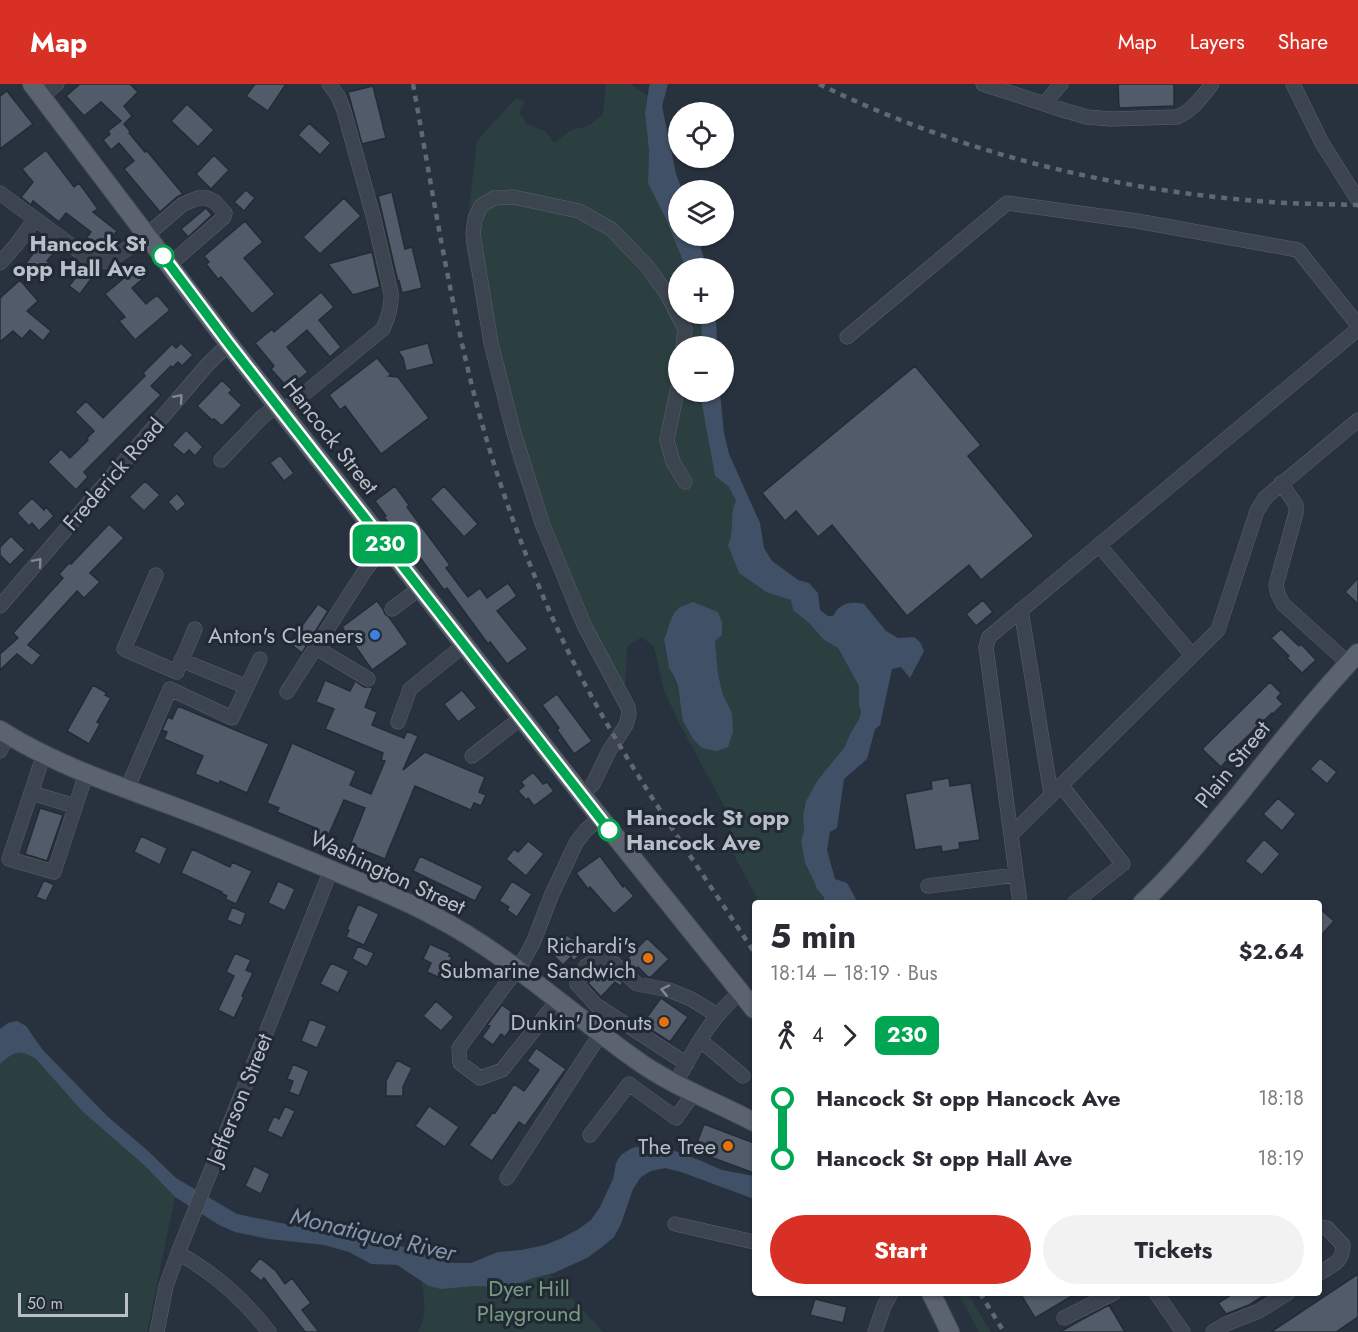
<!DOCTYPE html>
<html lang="en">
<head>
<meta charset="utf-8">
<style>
	body { margin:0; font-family:Jost,sans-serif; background:#f2f2f3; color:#2b2b33; height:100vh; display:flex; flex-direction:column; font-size:22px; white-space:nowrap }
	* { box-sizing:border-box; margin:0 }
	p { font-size:20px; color:#7c7c81 }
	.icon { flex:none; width:33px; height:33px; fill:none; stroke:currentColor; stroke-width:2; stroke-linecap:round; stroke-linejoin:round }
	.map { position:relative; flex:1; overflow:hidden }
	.details { position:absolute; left:752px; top:816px; width:570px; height:396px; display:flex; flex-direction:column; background:#fff; border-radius:6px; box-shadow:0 2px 4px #0004 }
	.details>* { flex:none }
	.badge { padding:0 12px; border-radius:9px; font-size:21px; line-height:39px }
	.buttons { position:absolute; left:668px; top:18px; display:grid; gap:12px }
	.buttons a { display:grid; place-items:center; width:66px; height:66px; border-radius:50%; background:#fff; box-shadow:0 2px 4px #0004; font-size:30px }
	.scale { position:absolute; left:18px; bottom:15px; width:110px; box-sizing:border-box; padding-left:6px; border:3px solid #b9bfc9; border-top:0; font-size:16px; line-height:21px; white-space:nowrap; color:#b9bfc9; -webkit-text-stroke:4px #212934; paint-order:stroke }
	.map>.badge { position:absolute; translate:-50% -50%; box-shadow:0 0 0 3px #fff }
	.legs { display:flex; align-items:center; gap:9px; height:66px; padding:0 18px; font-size:20px }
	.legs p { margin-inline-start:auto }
	.headline { display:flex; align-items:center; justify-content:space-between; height:102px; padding:0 18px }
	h1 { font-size:33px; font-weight:700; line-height:45px }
	.button { display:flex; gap:12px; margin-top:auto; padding:12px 18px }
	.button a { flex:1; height:69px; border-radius:36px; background:#d93025; color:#fff; font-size:24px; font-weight:700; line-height:69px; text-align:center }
	.button a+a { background:#f2f2f3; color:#2b2b33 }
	ul { padding:0 18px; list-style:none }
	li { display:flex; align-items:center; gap:21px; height:60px; font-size:22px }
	li i { display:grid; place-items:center; width:9px; height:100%; margin:0 8px; background:currentColor }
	li i::after { content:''; width:15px; height:15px; margin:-8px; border:4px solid; border-radius:50%; background:#fff }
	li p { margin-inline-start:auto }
	li:first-child i { background:linear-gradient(#0000 50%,currentColor 0) }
	li:last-child i { background:linear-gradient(currentColor 50%,#0000 0) }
	header { display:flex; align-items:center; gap:36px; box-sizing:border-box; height:84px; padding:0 30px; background:#d93025; color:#fff }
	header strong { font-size:28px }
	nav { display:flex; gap:33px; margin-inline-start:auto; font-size:21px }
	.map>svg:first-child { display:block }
</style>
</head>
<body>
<header>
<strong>Map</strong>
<nav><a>Map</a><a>Layers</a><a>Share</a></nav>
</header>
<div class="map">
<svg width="1358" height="1248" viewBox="0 0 1358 1248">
	<rect width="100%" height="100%" fill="#28323e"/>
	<path fill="#2b3f40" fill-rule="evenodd" d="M 606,0 L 630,0 L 647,11 L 645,29 L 649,67 L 648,99 L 664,131 L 686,184 L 678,184 L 678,230 L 701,230 L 702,231 L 702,262 L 678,262 L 678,308 L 702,308 L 702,321 L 715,392 L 729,403 L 736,417 L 732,454 L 729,461 L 739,489 L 766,508 L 791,516 L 793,526 L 810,540 L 824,556 L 838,564 L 859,602 L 859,620 L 861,628 L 859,635 L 850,650 L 844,664 L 817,697 L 806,717 L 803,731 L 804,747 L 801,757 L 805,779 L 813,795 L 817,805 L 824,815 L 824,819 L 760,819 L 734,771 L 728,729 L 678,637 L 664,606 L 654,563 L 642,553 L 627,562 L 624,633 L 573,537 L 513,378 L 490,281 L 465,160 L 477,57 L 516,14 L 525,18 L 519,28 L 527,40 L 545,47 L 554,59 L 571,46 L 589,42 L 603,30 ZM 670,538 L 715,557 L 718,590 L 723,611 L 732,629 L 679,614 C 677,594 664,577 664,557 C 664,551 668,544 670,538 Z
		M 18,968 L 25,969 L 35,974 L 82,1027 L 144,1081 L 175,1113 L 147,1248 L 0,1248 L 0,980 L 9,973 Z
		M 543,1182 L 603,1248 L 418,1248 C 429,1229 423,1208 420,1187 Z
		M 958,1209 L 967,1209 L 991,1248 L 979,1248 Z"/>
	<path fill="#405066" d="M 650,0 L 668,0 L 662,22 L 676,90 L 682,106 L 678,106 L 678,152 L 697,152 L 707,184 L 686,184 L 664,131 L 648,99 L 649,67 L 645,29 L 649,3 Z
		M 701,230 L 716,230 L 717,262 L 702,262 Z
		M 702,308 L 720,308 L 724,349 L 729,370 L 760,439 L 764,464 L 772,477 L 798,496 L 809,499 L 818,509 L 820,526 L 828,532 L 833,532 C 840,519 850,517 864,520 L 886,547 L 898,554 L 914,553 L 920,558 L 924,567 L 910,594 L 901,583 L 892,585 L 880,641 L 875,645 L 867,675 L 844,695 L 837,744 L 830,748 L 827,766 L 835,795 L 847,799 L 858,819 L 824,819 L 824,814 L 817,805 L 813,795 L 805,779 L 801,757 L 804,747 L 803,731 L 806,717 L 817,697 L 844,664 L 850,650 L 859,635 L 861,628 L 859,620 L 859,602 L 838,564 L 824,556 L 810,540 L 793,526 L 791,516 L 766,508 L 739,489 L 728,461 C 735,447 729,430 736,417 L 729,403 L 715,392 L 702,321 Z
		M 693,518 L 718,528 L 722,538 L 722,551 L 715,557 L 718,590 L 723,611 L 732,629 L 733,648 L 728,663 L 717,667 L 702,664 L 693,655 L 683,637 L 678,603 L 674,592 L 669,584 L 664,556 L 670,538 L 674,529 L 680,523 Z
		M 17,937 L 26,942 L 42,965 L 107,1032 L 147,1066 L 176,1094 L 237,1130 L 335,1150 L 355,1151 L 385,1160 L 405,1163 L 438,1176 L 454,1179 L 471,1179 L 498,1168 L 521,1166 L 545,1161 L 560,1155 L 577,1146 L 591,1136 L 600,1123 L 613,1095 L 616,1079 L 621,1071 L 632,1064 L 647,1061 L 664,1063 L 699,1076 L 722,1086 L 754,1092 L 754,1115 L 681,1088 L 665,1084 L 651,1087 L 641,1093 L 633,1105 L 621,1140 L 614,1153 L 602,1163 L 587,1174 L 554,1189 L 533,1194 L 515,1201 L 497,1203 L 475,1202 L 441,1205 L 429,1202 L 397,1181 L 371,1180 L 349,1168 L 324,1161 L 269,1155 L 235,1148 L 219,1141 L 175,1113 L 144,1081 L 82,1027 L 35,974 C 18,965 14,968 0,980 L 0,945 L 8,939 Z"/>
	<path fill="#525b69" stroke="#232b36" stroke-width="1.5" d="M 80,0 L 130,0 L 138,8 L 124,22 L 132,32 L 124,40 L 130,47 L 129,49 L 145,68 L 147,67 L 183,110 L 177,113 L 160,128 L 124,85 L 134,77 L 119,59 L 111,66 L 103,56 L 110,50 L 108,47 L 121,37 L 101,18 L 84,32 L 66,12 Z
		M 255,0 L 286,0 L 268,27 L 246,12 Z
		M 1118,0 L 1174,0 L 1174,22 L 1119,24 Z
		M 373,2 L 386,54 L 362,60 L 348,8 Z
		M 7,7 L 33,40 L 0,65 L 0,12 Z
		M 187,20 L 214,46 L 198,63 L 171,37 Z
		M 309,39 L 331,59 L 320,71 L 298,51 Z
		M 46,66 L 74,103 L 79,99 L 98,125 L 93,128 L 117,147 L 110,156 L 108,154 L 98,167 L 85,156 L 91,148 L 66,129 L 59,138 L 33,117 L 31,121 L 21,113 L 33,98 L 22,85 Z
		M 214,71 L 229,86 L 211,105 L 196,90 Z
		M 246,106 L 255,114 L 244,127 L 234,118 Z
		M 392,108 L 405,165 L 412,163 L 422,204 L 402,209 L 399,197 L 398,198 L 378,112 Z
		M 344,114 L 361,132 L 320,170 L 303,153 Z
		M 206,124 L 212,131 L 188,153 L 181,145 Z
		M 245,137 L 263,158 L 244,174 L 275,210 L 252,230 L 221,193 L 218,195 L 206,180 L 209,178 L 204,172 Z
		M 41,159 L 54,169 L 47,177 L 56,184 L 47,196 L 26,179 Z
		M 372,168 L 380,203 L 353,211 L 328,180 Z
		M 138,182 L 146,192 L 132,204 L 146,220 L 157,211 L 170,226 L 135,256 L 119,237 L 125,233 L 105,210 Z
		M 81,187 L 91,195 L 80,210 L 69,202 Z
		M 20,196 L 38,217 L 27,227 L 51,247 L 43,257 L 30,246 L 22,255 L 13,247 L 0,258 L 0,214 Z
		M 321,208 L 334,223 L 319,236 L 341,263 L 330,273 L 307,246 L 287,263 L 308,288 L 288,304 L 271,285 L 274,282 L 255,259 L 272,245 L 274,248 Z
		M 181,259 L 193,271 L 182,282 L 178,278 L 172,284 L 171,282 L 151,302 L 161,311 L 84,388 L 88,393 L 76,406 L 48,378 L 61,365 L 70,374 L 88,356 L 87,354 L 94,347 L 75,328 L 86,317 L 103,334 L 145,292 L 143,289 L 172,260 L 176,264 Z
		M 428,259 L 434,280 L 406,287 L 403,274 L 398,267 Z
		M 377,274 L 391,291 L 389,292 L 398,293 L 429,334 L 381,370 L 345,322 L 340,326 L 329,311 Z
		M 915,282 L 981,361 L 968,372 L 1034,452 L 981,496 L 969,481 L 907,532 L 832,441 L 818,453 L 796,427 L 785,437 L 762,409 Z
		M 222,296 L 232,306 L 229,309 L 242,321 L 222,342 L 214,335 L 212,336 L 197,322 Z
		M 186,346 L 203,363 L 195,372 L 189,366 L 184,371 L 172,361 Z
		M 280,371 L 294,389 L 284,397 L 270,379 Z
		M 145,397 L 160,411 L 144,427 L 129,413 Z
		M 395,402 L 409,421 L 407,423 L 450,481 L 446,484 L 468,513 L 480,504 L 487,514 L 508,499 L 517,512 L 497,527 L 528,565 L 507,580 L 490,558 L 488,560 L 447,504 L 444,506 L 413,464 L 409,466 L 384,433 L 386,432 L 375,417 Z
		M 444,402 L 478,440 L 464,453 L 430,415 Z
		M 177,409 L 186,420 L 177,428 L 168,418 Z
		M 32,414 L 44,426 L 46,423 L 54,432 L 39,447 L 32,439 L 29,442 L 17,429 Z
		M 109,440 L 124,454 L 90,489 L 100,498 L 84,514 L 77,507 L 28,561 L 41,571 L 32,582 L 17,570 L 0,586 L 0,570 L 18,554 L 13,549 L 63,494 L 59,490 L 69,479 L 71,480 Z
		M 11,452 L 25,466 L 10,481 L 0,471 L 0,463 Z
		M 1358,494 L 1358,520 L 1345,508 Z
		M 983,516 L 993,528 L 976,542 L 966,530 Z
		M 377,517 L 383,525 L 385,530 L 389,533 L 408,560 L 372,586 L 342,543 Z
		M 318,520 L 328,527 L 302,569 L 289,559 Z
		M 1281,545 L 1299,562 L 1301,560 L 1316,576 L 1302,589 L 1287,574 L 1289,572 L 1271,554 Z
		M 325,596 L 350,607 L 355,597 L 364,603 L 373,603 L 365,623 L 377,628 L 372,641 L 404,654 L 407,647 L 418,652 L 403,686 L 425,668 L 485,693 L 479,708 L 486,711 L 481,722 L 474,719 L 471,726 L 415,702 L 385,775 L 350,761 L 365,724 L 344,716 L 329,750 L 326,749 L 324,756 L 310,750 L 313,743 L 277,728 L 279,724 L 267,719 L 292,659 L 356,687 L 350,701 L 371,710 L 385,677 L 381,676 L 383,669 L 325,645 L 334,625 L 316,618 Z
		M 1270,598 L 1281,609 L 1277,614 L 1283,620 L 1273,630 L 1272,629 L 1227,672 L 1229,674 L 1221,683 L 1202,665 Z
		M 93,601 L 107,609 L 105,611 L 111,614 L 97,638 L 100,640 L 89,660 L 67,647 Z
		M 462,606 L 477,624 L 458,638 L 444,620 Z
		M 557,610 L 592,657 L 574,670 L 557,646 L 559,644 L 542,621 Z
		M 178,622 L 269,660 L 247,709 L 220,697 L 219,700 L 195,690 L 203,672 L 164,655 L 167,648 L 162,646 L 168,633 L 172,635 Z
		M 1320,674 L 1337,688 L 1327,700 L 1310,685 Z
		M 533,688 L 543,700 L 547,698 L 554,707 L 534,722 L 528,714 L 526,716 L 518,707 L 524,702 L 521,698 Z
		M 949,694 L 950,702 L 971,699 L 980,756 L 959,759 L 960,765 L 942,768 L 941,762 L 915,766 L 905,710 L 932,705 L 931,697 Z
		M 1278,714 L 1296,730 L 1282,747 L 1263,730 Z
		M 40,724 L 63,731 L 47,777 L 25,770 Z
		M 141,752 L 167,764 L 160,781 L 134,768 Z
		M 1264,755 L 1280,770 L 1262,791 L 1245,777 Z
		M 528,757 L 544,770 L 526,792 L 506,775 L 514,765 L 518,768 Z
		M 192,765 L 230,783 L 232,778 L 252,787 L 236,820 L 225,815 L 227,812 L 221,809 L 222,808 L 181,789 Z
		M 420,772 L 483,802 L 475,817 L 413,787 Z
		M 600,772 L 623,803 L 624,801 L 634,812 L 614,830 L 590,803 L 588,805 L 576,789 Z
		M 44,796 L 54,801 L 46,817 L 36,813 Z
		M 278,797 L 295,805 L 285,827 L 268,819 Z
		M 512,797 L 532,810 L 517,833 L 507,826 L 509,823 L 499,817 Z
		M 358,820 L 379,830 L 364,861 L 346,853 L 349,846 L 347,845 Z
		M 232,823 L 246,829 L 241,842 L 227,836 Z
		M 1318,823 L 1334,837 L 1318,855 Z
		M 567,851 L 572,855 L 573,854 L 582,862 L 580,865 L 583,867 L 574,877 L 571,873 L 563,881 L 551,869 Z
		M 647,854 L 669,875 L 651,893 L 648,893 L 638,883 L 635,886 L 625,877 Z
		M 430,860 L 450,869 L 449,872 L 452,873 L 446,885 L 442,884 L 438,893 L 427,888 L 431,879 L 423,875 Z
		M 358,862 L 374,869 L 367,883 L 352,875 Z
		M 235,869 L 251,876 L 246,886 L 253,889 L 242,912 L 244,913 L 234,934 L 218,926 L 234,892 L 226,888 Z
		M 331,879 L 349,887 L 338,909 L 320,900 Z
		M 601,884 L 607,886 L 611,890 L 612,889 L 623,899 L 620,902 L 615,898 L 601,913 L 588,899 L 594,893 L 592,891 Z
		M 661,914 L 688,933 L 670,958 L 642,940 Z
		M 436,917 L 454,933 L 441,947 L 423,932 Z
		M 502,921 L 519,933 L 505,953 L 501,950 L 493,961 L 482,953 L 490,942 L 487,941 Z
		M 310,935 L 327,942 L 317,964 L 301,957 Z
		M 536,964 L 566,985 L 525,1042 L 519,1038 L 492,1077 L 469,1061 L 493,1028 L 495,1029 L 514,1000 L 524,1007 L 539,986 L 527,977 Z
		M 397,976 L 412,984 L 403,1003 L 403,1012 L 386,1012 L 386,997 Z
		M 293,980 L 309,987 L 299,1012 L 289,1008 L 293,997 L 287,995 Z
		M 285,1022 L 295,1027 L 282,1054 L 267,1047 L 274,1032 L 279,1035 Z
		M 429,1022 L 459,1043 L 445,1063 L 415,1042 Z
		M 704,1040 L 754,1059 L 754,1089 L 694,1067 Z
		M 254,1082 L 270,1090 L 261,1110 L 245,1102 Z
		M 260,1174 L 276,1187 L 285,1200 L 292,1194 L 311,1219 L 302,1226 L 319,1248 L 305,1248 L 264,1194 L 261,1197 L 249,1187 Z
		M 1358,1190 L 1358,1233 L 1336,1248 L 1271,1248 Z
		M 1020,1209 L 1077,1209 L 1035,1234 Z
		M 1234,1209 L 1268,1209 L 1249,1221 L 1226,1230 L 1218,1219 Z
		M 815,1215 L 847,1223 L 843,1239 L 810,1231 Z
		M 1109,1221 L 1125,1248 L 1060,1248 L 1081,1236 Z"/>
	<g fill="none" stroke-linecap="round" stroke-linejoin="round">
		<g stroke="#5a626c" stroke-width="15">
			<path id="minor" d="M 983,0 L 1066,27 L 1087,33 L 1111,35 L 1177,33 C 1192,27 1202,13 1212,0
				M 1293,0 L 1322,59 L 1358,116
				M 42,12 L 57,0
				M 1044,20 L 1061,0
				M 0,109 L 87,173 L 98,178 L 109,177 L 147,151 L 183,120 L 198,114 L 207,114 L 215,118 L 225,129 L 224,133 L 169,181
				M 0,179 L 16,161 L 35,135
				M 847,253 L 1007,119 L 1137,137 L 1298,166 L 1358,241
				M 678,302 L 667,356 L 673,378 L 685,398
				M 282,328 L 383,245 C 388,233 392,222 391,209 L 374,135 L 344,27 L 338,12 L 329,0
				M 221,376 L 262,333 L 277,322
				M 1281,399 L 1296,421 L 1296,429 L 1276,501 L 1278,510 L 1283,520 L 1348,579
				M 1099,461 L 1192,571
				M 156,491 L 124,565 L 177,588
				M 0,522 L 208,280 L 229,260
				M 392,525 L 420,504
				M 1021,526 L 1051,710
				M 315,563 L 368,595
				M 181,576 L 247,603
				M 179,583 L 195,545
				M 287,608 L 364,488 L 385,460
				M 398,638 L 410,605 L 464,561
				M 0,667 L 8,651
				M 44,670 L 9,775 L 54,788 L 86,690
				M 472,672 L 521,634
				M 1061,701 L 1123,780 L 1074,819
				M 127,705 L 170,605 L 232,634 L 260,575
				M 32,709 L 75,722
				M 582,711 L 593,700 L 609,667 L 626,641 L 629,630 L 628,623 L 585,543 L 542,439 L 513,346 L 491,259 L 473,150 L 475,135 L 481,122 L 494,114 L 513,113 L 579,127 L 611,145 L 647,182 L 667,210 L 685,245 L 683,262
				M 1012,750 L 1218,546 L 1257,427 L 1265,414 L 1358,336
				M 928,802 L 1016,791
				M 1020,819 L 986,563 L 989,553 L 1358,245
				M 558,916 L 502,986 L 480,994 L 460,979 L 459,964 L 523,877 L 533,859 L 552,810 L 576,759 L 586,746 L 600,734
				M 700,956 L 743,992
				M 687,980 L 596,921 L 577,900 L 586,882 L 600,874 L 615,880 L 637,900 L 669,906 L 691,915 L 717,931
				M 675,1000 C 694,966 710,933 741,908
				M 590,1051 L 629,1000 L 676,1034 L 693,1010
				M 507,1094 L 601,949
				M 675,1140 L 754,1158
				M 1318,1143 L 1327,1144 L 1343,1161 C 1343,1179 1332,1181 1318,1190
				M 178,1169 C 214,1189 244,1215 269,1248
				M 1156,1209 L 1183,1248
				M 1064,1234 L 1114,1209
				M 157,1248 L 166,1202 L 178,1169 L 331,786
				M 875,1248 L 884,1222 L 891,1209
				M 1213,1248 L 1226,1240 L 1259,1227 L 1288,1209"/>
		</g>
		<g stroke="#464d58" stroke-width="20">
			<path id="major" d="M 32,0 L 229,260 L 582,711 L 754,925
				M 0,646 C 55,681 117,701 178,724 C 229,743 279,764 329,785 C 364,800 399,813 432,831 C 507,869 567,927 635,975 C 672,1002 714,1017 754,1038
				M 1142,819 C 1177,786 1206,750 1237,713 C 1276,664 1315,615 1358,569
				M 931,1209 L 950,1248"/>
		</g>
		<use href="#minor" stroke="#3c444f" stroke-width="14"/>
		<use href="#major" stroke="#5a636e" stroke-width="18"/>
		<path stroke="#5f6875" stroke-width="4.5" stroke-dasharray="6 6" stroke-linecap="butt" d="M 413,0 C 431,99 447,200 471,298 C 491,379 519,459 553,535 C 605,652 684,761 754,868
			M 819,0 C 955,67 1107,105 1258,117 C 1291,120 1325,120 1358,121
			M 980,1209 L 1004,1248"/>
	</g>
	<defs><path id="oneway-chevron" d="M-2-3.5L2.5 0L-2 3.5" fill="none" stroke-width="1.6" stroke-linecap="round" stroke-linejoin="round" transform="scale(1.5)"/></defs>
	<g stroke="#818892">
		<use href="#oneway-chevron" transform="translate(179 314) rotate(-49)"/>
		<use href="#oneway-chevron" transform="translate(38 478) rotate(-49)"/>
		<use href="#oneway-chevron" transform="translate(665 906) rotate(-168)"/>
	</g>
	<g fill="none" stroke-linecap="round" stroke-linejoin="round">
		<g stroke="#fff" stroke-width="14">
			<path id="line-1" d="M 163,172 L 229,260 L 609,746"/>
		</g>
		<use href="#line-1" stroke="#00a651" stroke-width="9"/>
	</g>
	<g fill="#fff" stroke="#00a651" stroke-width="3">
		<circle cx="163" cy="172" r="10"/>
		<circle cx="609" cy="746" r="10"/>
	</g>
	<circle fill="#3f7fe0" stroke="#212934" stroke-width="2" cx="375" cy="551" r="6"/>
	<g fill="#e8710a" stroke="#212934" stroke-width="2">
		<circle cx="648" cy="874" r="6"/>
		<circle cx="664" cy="938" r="6"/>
		<circle cx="728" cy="1062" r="6"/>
	</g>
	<g text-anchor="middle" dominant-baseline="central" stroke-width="6" stroke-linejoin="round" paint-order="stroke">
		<g font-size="22" font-weight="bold" fill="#b9bfc9" stroke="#212934" text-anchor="end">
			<text x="146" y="159">Hancock St<tspan x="146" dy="25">opp Hall Ave</tspan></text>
			<text x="626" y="733" text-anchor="start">Hancock St opp<tspan x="626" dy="25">Hancock Ave</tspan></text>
		</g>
		<g font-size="22" fill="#b9bfc9" stroke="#212934">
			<text transform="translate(331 352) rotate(52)">Hancock Street</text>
			<text transform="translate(113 390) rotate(-49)">Frederick Road</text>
			<text transform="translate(1232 680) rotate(-51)">Plain Street</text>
			<text transform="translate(388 788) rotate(25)">Washington Street</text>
			<text transform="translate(239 1015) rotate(-68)">Jefferson Street</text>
		</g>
		<g font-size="22" fill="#b9bfc9" stroke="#212934" text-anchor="end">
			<text x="363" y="551">Anton's Cleaners</text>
			<text x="636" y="861">Richardi's<tspan x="636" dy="25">Submarine Sandwich</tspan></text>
			<text x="652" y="938">Dunkin' Donuts</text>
			<text x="716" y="1062">The Tree</text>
		</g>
		<g font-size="22" fill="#799c81" stroke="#212934">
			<text x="529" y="1204">Dyer Hill<tspan x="529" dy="25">Playground</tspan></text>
		</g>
		<g font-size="24" font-style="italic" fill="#8496ad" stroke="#212934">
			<text transform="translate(373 1150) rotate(13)">Monatiquot River</text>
		</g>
	</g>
</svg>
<div class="buttons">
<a><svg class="icon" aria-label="locate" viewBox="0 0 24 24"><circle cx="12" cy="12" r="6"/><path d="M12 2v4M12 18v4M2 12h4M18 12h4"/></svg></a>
<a><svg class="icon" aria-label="layers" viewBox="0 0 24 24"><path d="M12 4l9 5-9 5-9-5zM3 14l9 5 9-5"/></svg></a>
<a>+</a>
<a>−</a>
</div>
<div class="scale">50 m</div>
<b class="badge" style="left:385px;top:460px;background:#00a651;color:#fff">230</b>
<section class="details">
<div class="headline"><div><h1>5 min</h1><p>18:14 – 18:19 · Bus</p></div><b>$2.64</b></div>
<div class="legs"><svg class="icon" aria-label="walk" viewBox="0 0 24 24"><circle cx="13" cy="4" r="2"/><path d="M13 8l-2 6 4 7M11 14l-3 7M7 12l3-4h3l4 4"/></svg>4<svg class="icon" aria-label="forward" viewBox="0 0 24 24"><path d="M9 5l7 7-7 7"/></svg><b class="badge" style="background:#00a651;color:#fff">230</b></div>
<ul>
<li><i style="color:#00a651"></i><b>Hancock St opp Hancock Ave</b><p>18:18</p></li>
<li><i style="color:#00a651"></i><b>Hancock St opp Hall Ave</b><p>18:19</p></li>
</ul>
<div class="button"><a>Start</a><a>Tickets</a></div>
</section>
</div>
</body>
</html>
